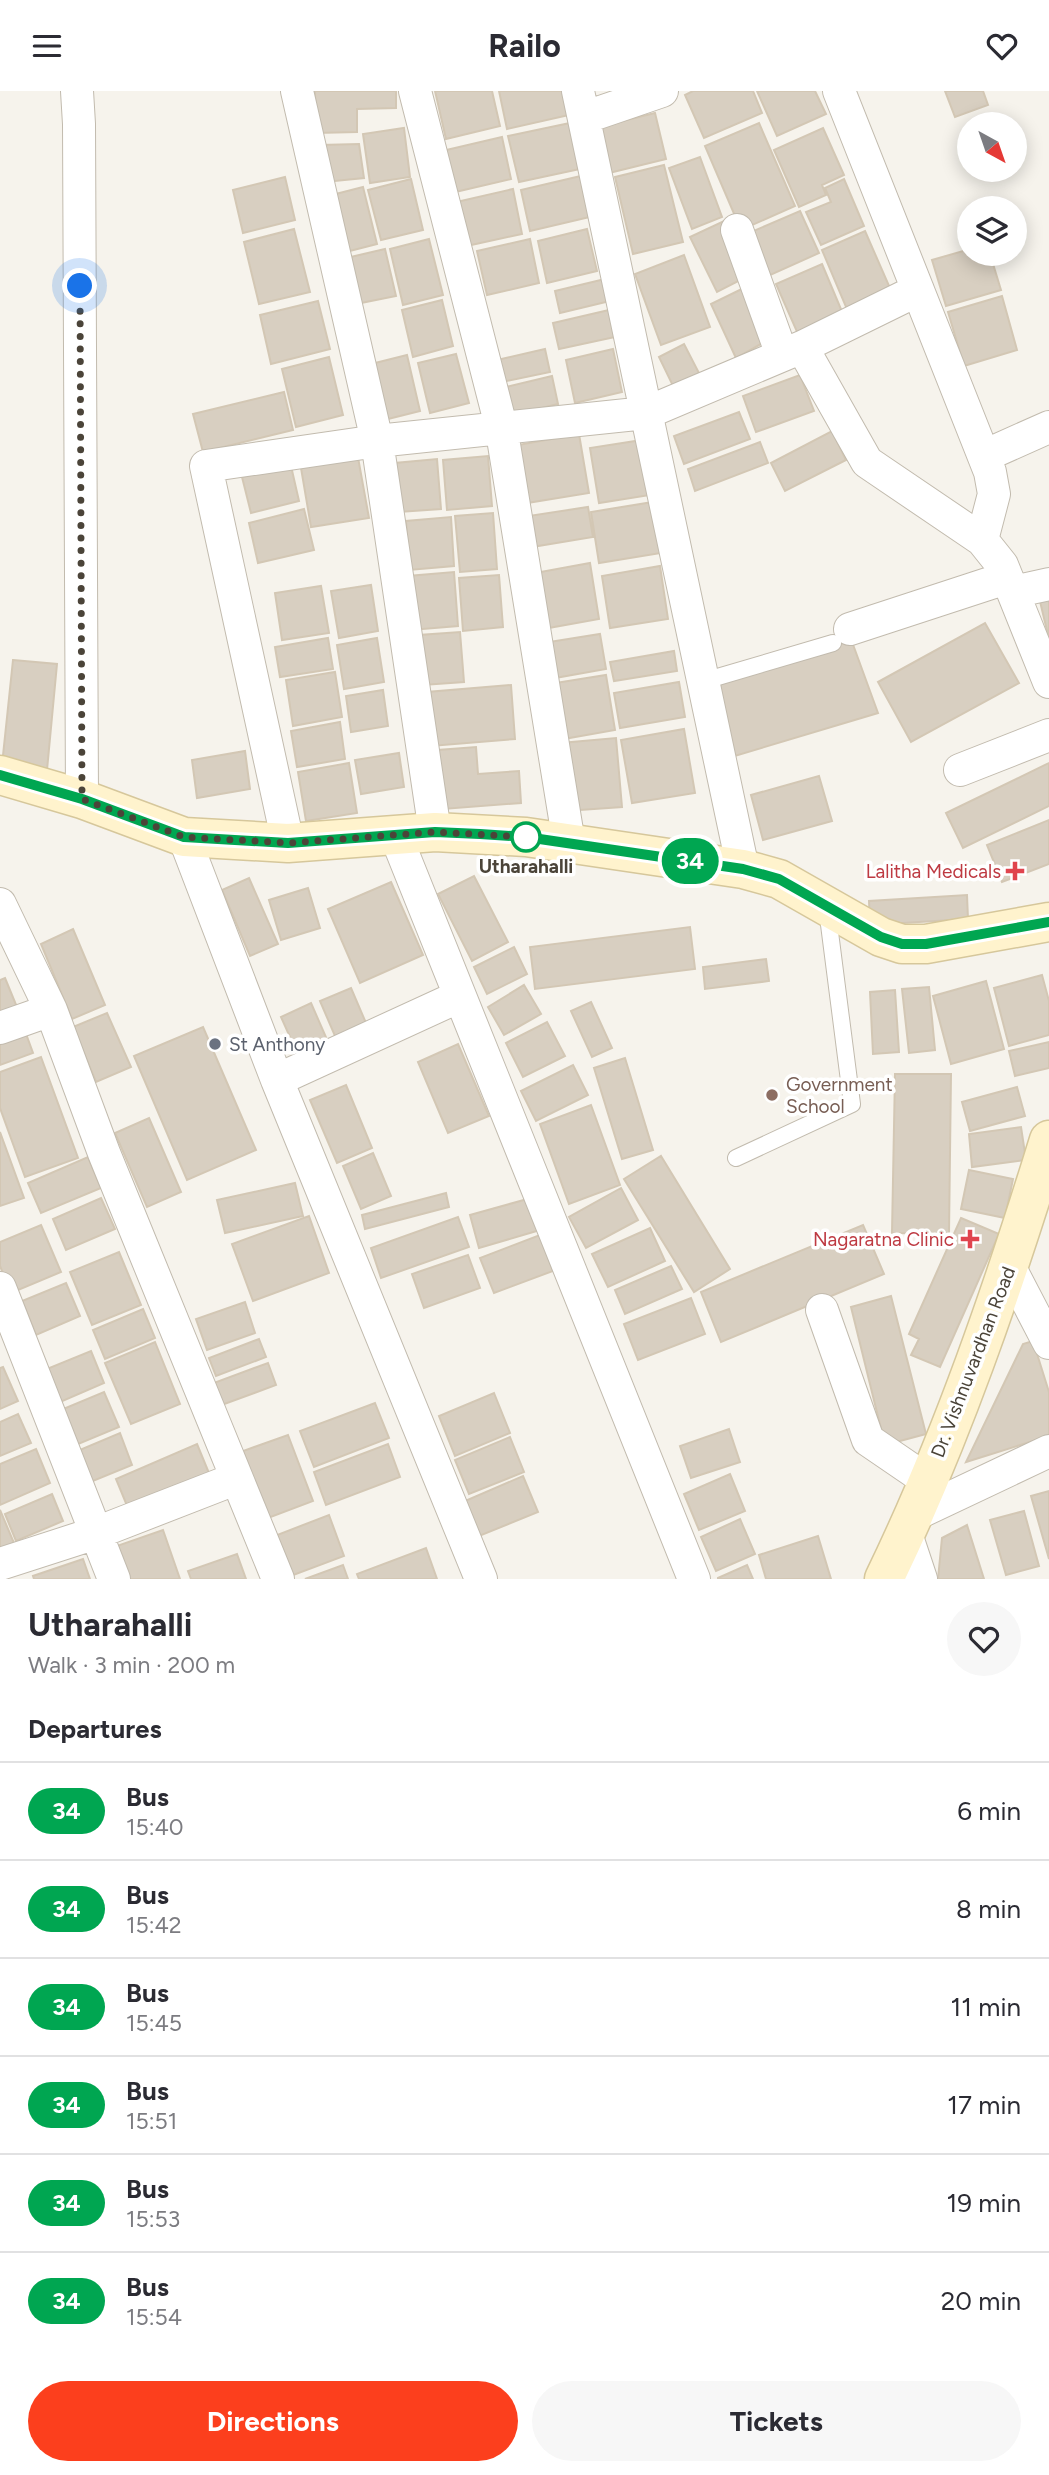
<!DOCTYPE html>
<html lang="en">
<head>
<meta charset="utf-8">
<style>
	body { margin:0; font-family:Figtree,sans-serif; background:#f7f7f7; color:#2b2b33; height:100vh; display:flex; flex-direction:column; font-size:26px; white-space:nowrap }
	* { box-sizing:border-box; margin:0 }
	p { font-size:23px; color:#7c7c81 }
	.icon { flex:none; width:38px; height:38px; fill:none; stroke:currentColor; stroke-width:2; stroke-linecap:round; stroke-linejoin:round }
	.map { position:relative; height:1488px; overflow:hidden }
	.panel { display:flex; flex-direction:column; background:#fff; flex:1 }
	.panel>* { flex:none }
	.badge { padding:0 14px; border-radius:23px; font-size:24px; line-height:46px }
	.needle { width:46px; rotate:140deg }
	.fabs { position:absolute; left:957px; top:21px; display:grid; gap:14px }
	.fabs a { display:grid; place-items:center; width:70px; height:70px; border-radius:50%; background:#fff; box-shadow:0 4px 18px #0003; font-size:35px }
	.you { position:absolute; width:35px; height:35px; margin:-18px; border:5px solid #fff; border-radius:50%; background:#1a73e8; box-shadow:0 0 0 10px #1a73e833 }
	.map>.badge { position:absolute; translate:-50% -50%; box-shadow:0 0 0 4px #fff }
	h2 { padding:0 28px; font-size:26px; line-height:63px }
	.round { display:grid; place-items:center; flex:none; width:74px; height:74px; border-radius:37px; background:#f7f7f7 }
	.overview { display:flex; align-items:center; justify-content:space-between; height:119px; padding:0 28px }
	h1 { font-size:33px; font-weight:700; line-height:52px }
	.cta { display:flex; gap:14px; margin-top:auto; padding:14px 28px }
	.cta a { flex:1; height:80px; border-radius:42px; background:#fc3f1d; color:#fff; font-size:28px; font-weight:700; line-height:80px; text-align:center }
	.cta a+a { background:#f7f7f7; color:#2b2b33 }
	ul { padding:0; list-style:none }
	li { display:flex; align-items:center; gap:21px; height:98px; padding:0 28px; border-top:2px solid #e1e1e2 }
	li div { flex:1 }
	li b { display:block; font-size:26px }
	li em { font-style:normal }
	li .badge { min-width:77px; font-weight:700; text-align:center }
	header { display:flex; justify-content:space-between; align-items:center; height:91px; padding:0 28px; background:#fff; font-size:32px; font-weight:700 }
	.map>svg:first-child { display:block }
</style>
</head>
<body>
<header><svg class="icon" aria-label="menu" viewBox="0 0 24 24"><path d="M4 6h16M4 12h16M4 18h16"/></svg>Railo<svg class="icon" aria-label="heart" viewBox="0 0 24 24"><path d="M12 20l-8-8c-3-5 5-10 8-4 3-6 11-1 8 4z"/></svg></header>
<div class="map">
<svg width="1049" height="1488" viewBox="0 0 1049 1488">
	<rect width="100%" height="100%" fill="#f6f3ec"/>
	<path fill="#d8cfc1" stroke="#d3c7b4" stroke-width="2" d="M 315,0 L 396,0 L 396,17 L 357,18 L 357,41 L 316,42 Z
		M 435,0 L 492,0 L 500,35 L 446,48 Z
		M 499,0 L 564,0 L 569,24 L 507,38 Z
		M 693,0 L 753,0 L 762,22 L 704,47 L 685,4 Z
		M 757,0 L 815,0 L 826,23 L 777,45 Z
		M 945,0 L 983,0 L 988,14 L 955,26 Z
		M 655,22 L 666,68 L 609,82 L 598,36 Z
		M 570,32 L 580,78 L 519,91 L 508,45 Z
		M 759,32 L 795,115 L 741,139 L 705,55 Z
		M 404,37 L 410,86 L 370,92 L 363,43 Z
		M 823,37 L 844,84 L 822,94 L 826,104 L 799,116 L 774,59 Z
		M 502,46 L 511,88 L 451,102 L 442,60 Z
		M 359,53 L 364,87 L 325,91 L 320,54 Z
		M 700,66 L 722,126 L 692,138 L 669,77 Z
		M 664,74 L 683,151 L 633,163 L 615,86 Z
		M 585,84 L 594,125 L 530,140 L 521,99 Z
		M 285,86 L 295,129 L 243,142 L 233,99 Z
		M 411,88 L 423,139 L 381,149 L 368,99 Z
		M 844,88 L 864,135 L 821,154 L 806,121 L 831,111 L 825,97 Z
		M 363,96 L 377,153 L 338,163 L 324,106 Z
		M 513,98 L 522,143 L 462,156 L 452,112 Z
		M 800,120 L 819,162 L 768,185 L 749,142 Z
		M 724,130 L 750,184 L 717,201 L 690,146 Z
		M 294,138 L 310,201 L 259,213 L 244,151 Z
		M 587,138 L 597,180 L 547,192 L 538,150 Z
		M 865,140 L 893,204 L 849,223 L 822,159 Z
		M 429,148 L 443,204 L 403,214 L 390,158 Z
		M 530,148 L 539,192 L 487,204 L 477,160 Z
		M 385,158 L 396,205 L 351,214 L 342,168 Z
		M 970,158 L 970,163 L 990,163 L 1001,199 L 946,215 L 932,169 Z
		M 684,164 L 710,236 L 661,254 L 635,183 Z
		M 822,173 L 843,223 L 798,243 L 776,193 Z
		M 605,188 L 610,210 L 560,222 L 555,200 Z
		M 748,195 L 768,249 L 736,267 L 711,213 Z
		M 1002,205 L 1017,259 L 964,275 L 948,221 Z
		M 442,209 L 453,255 L 413,266 L 402,219 Z
		M 318,210 L 330,258 L 271,273 L 260,224 Z
		M 609,219 L 615,246 L 559,258 L 553,232 Z
		M 684,253 L 700,284 L 674,297 L 659,266 Z
		M 545,258 L 550,281 L 502,291 L 497,269 Z
		M 613,258 L 622,301 L 575,312 L 566,269 Z
		M 456,263 L 469,312 L 430,322 L 418,272 Z
		M 407,264 L 420,320 L 384,329 L 371,273 Z
		M 329,266 L 343,324 L 296,336 L 282,278 Z
		M 800,284 L 814,320 L 756,341 L 743,305 Z
		M 552,285 L 558,313 L 513,324 L 506,296 Z
		M 284,301 L 293,339 L 203,361 L 193,323 Z
		M 739,321 L 750,348 L 684,373 L 674,345 Z
		M 832,340 L 846,369 L 785,400 L 771,372 Z
		M 579,343 L 589,402 L 527,412 L 518,354 Z
		M 642,349 L 650,404 L 599,412 L 590,357 Z
		M 760,351 L 768,372 L 695,400 L 688,378 Z
		M 357,361 L 369,427 L 311,436 L 300,371 Z
		M 488,365 L 492,415 L 447,419 L 443,369 Z
		M 437,368 L 441,418 L 399,421 L 395,372 Z
		M 291,375 L 299,410 L 251,422 L 242,386 Z
		M 653,411 L 661,462 L 599,472 L 591,421 Z
		M 588,416 L 593,446 L 526,457 L 522,426 Z
		M 304,418 L 314,459 L 258,472 L 249,432 Z
		M 493,422 L 497,478 L 460,481 L 455,425 Z
		M 451,426 L 454,475 L 409,479 L 406,430 Z
		M 590,472 L 599,528 L 543,538 L 535,482 Z
		M 660,475 L 668,528 L 610,537 L 602,485 Z
		M 454,481 L 458,535 L 411,539 L 408,485 Z
		M 499,484 L 503,536 L 463,540 L 459,487 Z
		M 371,494 L 378,540 L 339,547 L 331,500 Z
		M 321,495 L 329,542 L 282,549 L 275,502 Z
		M 1049,499 L 1049,548 L 1038,502 Z
		M 985,532 L 1019,592 L 911,651 L 878,591 Z
		M 460,541 L 464,591 L 423,594 L 419,544 Z
		M 600,543 L 606,578 L 555,587 L 549,551 Z
		M 328,547 L 333,578 L 280,586 L 275,556 Z
		M 377,547 L 384,591 L 344,598 L 337,554 Z
		M 851,548 L 878,622 L 728,667 L 712,581 Z
		M 674,560 L 677,580 L 614,590 L 610,571 Z
		M 13,569 L 57,573 L 47,679 L 2,674 Z
		M 335,581 L 342,626 L 293,635 L 286,589 Z
		M 606,584 L 615,639 L 558,649 L 549,593 Z
		M 679,591 L 685,626 L 620,637 L 614,602 Z
		M 511,594 L 515,648 L 431,655 L 427,601 Z
		M 383,599 L 388,635 L 351,641 L 346,605 Z
		M 340,631 L 345,668 L 297,676 L 291,640 Z
		M 684,638 L 695,702 L 632,712 L 621,649 Z
		M 616,647 L 622,716 L 566,720 L 561,652 Z
		M 476,656 L 478,683 L 519,680 L 521,712 L 443,718 L 438,659 Z
		M 245,660 L 250,698 L 197,707 L 192,669 Z
		M 399,662 L 404,696 L 361,703 L 355,669 Z
		M 349,672 L 357,722 L 306,730 L 298,681 Z
		M 1049,672 L 1049,715 L 963,757 L 946,722 Z
		M 819,685 L 832,730 L 763,749 L 751,704 Z
		M 1049,729 L 1049,773 L 1002,791 L 987,754 Z
		M 474,785 L 508,851 L 472,870 L 438,803 Z
		M 249,787 L 278,853 L 250,865 L 222,799 Z
		M 391,791 L 423,864 L 360,892 L 328,818 Z
		M 308,797 L 320,837 L 281,849 L 269,809 Z
		M 967,804 L 968,828 L 870,834 L 869,810 Z
		M 690,836 L 695,878 L 535,898 L 530,856 Z
		M 73,838 L 105,914 L 72,928 L 41,853 Z
		M 514,856 L 527,883 L 487,903 L 474,876 Z
		M 766,868 L 769,890 L 705,898 L 703,876 Z
		M 1042,884 L 1049,910 L 1049,944 L 1009,955 L 994,897 Z
		M 5,887 L 19,921 L 0,929 L 0,889 Z
		M 986,890 L 1004,958 L 951,973 L 933,905 Z
		M 524,894 L 541,923 L 504,944 L 488,916 Z
		M 929,896 L 935,959 L 909,962 L 902,898 Z
		M 351,897 L 369,939 L 338,952 L 320,910 Z
		M 895,899 L 899,961 L 873,963 L 870,901 Z
		M 591,911 L 612,957 L 592,966 L 571,920 Z
		M 311,912 L 332,960 L 302,973 L 281,926 Z
		M 107,922 L 131,976 L 96,991 L 73,936 Z
		M 547,931 L 565,965 L 523,986 L 506,952 Z
		M 203,936 L 256,1059 L 187,1089 L 134,965 Z
		M 25,940 L 33,962 L 0,974 L 0,949 Z
		M 1049,951 L 1049,977 L 1015,985 L 1009,960 Z
		M 458,953 L 489,1025 L 448,1042 L 418,971 Z
		M 41,966 L 78,1067 L 25,1086 L 0,1017 L 0,981 Z
		M 625,967 L 653,1059 L 622,1068 L 594,977 Z
		M 573,974 L 588,1004 L 536,1030 L 521,1000 Z
		M 895,983 L 951,983 L 949,1143 L 892,1142 Z
		M 346,994 L 372,1057 L 337,1072 L 310,1009 Z
		M 1017,996 L 1025,1025 L 970,1040 L 962,1011 Z
		M 591,1014 L 620,1094 L 569,1113 L 540,1033 Z
		M 149,1027 L 181,1101 L 147,1116 L 115,1042 Z
		M 1021,1036 L 1026,1069 L 972,1076 L 969,1043 Z
		M 0,1041 L 24,1107 L 0,1115 Z
		M 373,1062 L 391,1105 L 361,1118 L 343,1075 Z
		M 661,1065 L 730,1178 L 694,1201 L 624,1088 Z
		M 88,1066 L 101,1097 L 41,1122 L 28,1092 Z
		M 969,1079 L 1013,1088 L 1005,1127 L 961,1118 Z
		M 295,1092 L 303,1125 L 225,1142 L 217,1109 Z
		M 621,1097 L 638,1129 L 586,1157 L 569,1126 Z
		M 446,1102 L 449,1116 L 365,1138 L 362,1124 Z
		M 101,1107 L 115,1138 L 66,1159 L 53,1128 Z
		M 531,1107 L 540,1139 L 479,1157 L 470,1124 Z
		M 309,1125 L 329,1182 L 253,1210 L 232,1153 Z
		M 458,1126 L 469,1156 L 381,1187 L 371,1157 Z
		M 961,1127 L 999,1143 L 940,1276 L 911,1264 L 919,1248 L 909,1243 Z
		M 41,1134 L 61,1181 L 11,1202 L 0,1175 L 0,1151 Z
		M 863,1134 L 884,1183 L 721,1251 L 701,1201 Z
		M 650,1137 L 665,1170 L 608,1196 L 592,1163 Z
		M 540,1144 L 553,1180 L 494,1202 L 480,1167 Z
		M 119,1161 L 141,1214 L 92,1234 L 70,1181 Z
		M 468,1164 L 480,1197 L 424,1217 L 412,1183 Z
		M 671,1175 L 682,1198 L 625,1223 L 615,1199 Z
		M 66,1192 L 80,1225 L 36,1244 L 22,1210 Z
		M 891,1205 L 926,1343 L 885,1354 L 851,1216 Z
		M 691,1207 L 705,1243 L 638,1269 L 624,1233 Z
		M 245,1211 L 255,1242 L 207,1259 L 196,1228 Z
		M 143,1218 L 155,1247 L 105,1268 L 93,1239 Z
		M 259,1248 L 266,1266 L 216,1285 L 209,1267 Z
		M 1033,1250 L 1049,1301 L 1049,1345 L 966,1371 L 1023,1253 Z
		M 155,1251 L 180,1313 L 131,1333 L 105,1272 Z
		M 91,1260 L 104,1292 L 51,1315 L 37,1282 Z
		M 268,1272 L 276,1294 L 219,1315 L 211,1293 Z
		M 3,1276 L 18,1310 L 0,1318 L 0,1277 Z
		M 104,1301 L 119,1336 L 71,1356 L 56,1321 Z
		M 494,1302 L 510,1342 L 455,1365 L 439,1325 Z
		M 375,1312 L 389,1347 L 314,1376 L 300,1340 Z
		M 18,1323 L 31,1352 L 0,1365 L 0,1331 Z
		M 729,1338 L 740,1371 L 691,1387 L 680,1355 Z
		M 120,1342 L 132,1374 L 88,1392 L 75,1361 Z
		M 288,1344 L 313,1410 L 268,1427 L 243,1360 Z
		M 510,1346 L 524,1381 L 469,1403 L 455,1369 Z
		M 197,1353 L 211,1387 L 130,1422 L 116,1388 Z
		M 388,1353 L 400,1386 L 326,1414 L 314,1381 Z
		M 36,1358 L 50,1392 L 0,1414 L 0,1373 Z
		M 730,1383 L 745,1420 L 699,1439 L 684,1403 Z
		M 523,1385 L 538,1421 L 479,1445 L 465,1410 Z
		M 1049,1400 L 1049,1468 L 1031,1405 Z
		M 52,1403 L 63,1430 L 16,1450 L 5,1423 Z
		M 0,1419 L 14,1452 L 0,1458 Z
		M 1024,1420 L 1039,1475 L 1006,1484 L 990,1429 Z
		M 329,1424 L 344,1465 L 288,1486 L 272,1446 Z
		M 740,1428 L 755,1463 L 716,1480 L 701,1446 Z
		M 967,1434 L 984,1488 L 938,1488 L 942,1447 Z
		M 163,1439 L 180,1488 L 121,1488 L 111,1457 Z
		M 818,1445 L 831,1488 L 766,1488 L 759,1464 Z
		M 426,1457 L 437,1488 L 359,1488 L 357,1483 Z
		M 237,1463 L 246,1488 L 191,1488 L 188,1480 Z
		M 83,1468 L 90,1488 L 34,1488 L 33,1485 Z
		M 343,1474 L 348,1488 L 305,1488 Z
		M 747,1474 L 753,1488 L 718,1488 L 718,1487 Z"/>
	<g fill="none" stroke-linecap="round" stroke-linejoin="round">
		<g stroke="#c2bbae" stroke-width="18">
			<path id="lane" d="M 704,590 L 833,552
				M 736,1067 L 852,1013 L 827,818"/>
		</g>
		<g stroke="#c2bbae" stroke-width="34">
			<path id="street" d="M 77,0 L 79,33 L 82,708
				M 297,0 L 377,350 L 435,741
				M 415,0 L 501,335 L 569,752
				M 578,0 L 743,778
				M 839,0 L 990,381 L 994,403 L 982,449
				M 586,26 L 662,0
				M 737,139 L 782,264
				M 802,256 L 867,371 L 982,449 L 1002,474 L 1049,591
				M 984,365 L 1049,336
				M 1013,501 L 1049,493
				M 850,538 L 1006,487
				M 960,679 L 1049,644
				M 395,743 L 694,1488
				M 184,746 L 277,989 L 481,1488
				M 288,752 L 206,375 L 377,350 L 646,322 L 802,256 L 918,199
				M 0,813 L 51,919 L 104,1062 L 278,1488
				M 0,937 L 51,919
				M 277,989 L 460,905
				M 1010,1177 L 1049,1252
				M 0,1197 L 114,1488
				M 822,1219 L 868,1349 L 928,1390
				M 916,1423 L 1049,1360
				M 906,1443 L 921,1488
				M 0,1473 L 96,1442 L 235,1388"/>
		</g>
		<g stroke="#d6c79b" stroke-width="41">
			<path id="secondary" d="M 0,684 L 82,708 L 184,746 L 288,752 L 435,741 L 526,746 L 743,778 L 779,788 L 881,846 L 902,853 L 926,853 L 1049,831
				M 884,1488 C 951,1350 1004,1195 1049,1049"/>
		</g>
		<use href="#lane" stroke="#fff" stroke-width="16"/>
		<use href="#street" stroke="#fff" stroke-width="32"/>
		<use href="#secondary" stroke="#fff3cd" stroke-width="38"/>
	</g>
	<g fill="none" stroke-linecap="round" stroke-linejoin="round">
		<g stroke="#fff" stroke-width="16">
			<path id="line" d="M 0,684 L 82,708 L 184,746 L 288,752 L 435,741 L 480,743 L 526,746 L 743,778 L 779,788 L 881,846 L 902,853 L 926,853 L 1049,831"/>
		</g>
		<use href="#line" stroke="#00a651" stroke-width="10"/>
		<path stroke="#4b4439" stroke-width="7" stroke-dasharray="0 12.6" d="M 80,195 L 82,708 L 184,746 L 288,752 L 435,741 L 526,746"/>
	</g>
	<circle fill="#fff" stroke="#00a651" stroke-width="3.5" cx="526" cy="746" r="14"/>
	<g fill="#e0444e" stroke="#fff" stroke-width="2.5">
		<path d="M1011.5 769.5h7v7h7v7h-7v7h-7v-7h-7v-7h7z"/>
		<path d="M966.5 1137.5h7v7h7v7h-7v7h-7v-7h-7v-7h7z"/>
	</g>
	<circle fill="#6b7280" stroke="#fff" stroke-width="2.5" cx="215" cy="953" r="7"/>
	<circle fill="#8d6e63" stroke="#fff" stroke-width="2.5" cx="772" cy="1004" r="7"/>
	<g text-anchor="middle" dominant-baseline="central" stroke-width="7" stroke-linejoin="round" paint-order="stroke">
		<g font-size="19" font-weight="bold" fill="#4b4439" stroke="#fff">
			<text x="526" y="775">Utharahalli</text>
		</g>
		<g font-size="19" fill="#be3a42" stroke="#fff" text-anchor="end">
			<text x="1001" y="780">Lalitha Medicals</text>
			<text x="954" y="1148">Nagaratna Clinic</text>
		</g>
		<g font-size="19" fill="#5b616d" stroke="#fff" text-anchor="start">
			<text x="229" y="953">St Anthony</text>
		</g>
		<g font-size="19" fill="#785e54" stroke="#fff" text-anchor="start">
			<text x="786" y="993">Government<tspan x="786" dy="22">School</tspan></text>
		</g>
		<g font-size="19" fill="#4b4439" stroke="#fff">
			<text transform="translate(973 1271) rotate(-69)">Dr. Vishnuvardhan Road</text>
		</g>
	</g>
</svg>
<div class="fabs">
<a><svg class="needle" viewBox="-14 -14 28 28"><path d="M0-13l5 13h-10z" fill="#e53935"/><path d="M0 13l5-13h-10z" fill="#7c7c81"/></svg></a>
<a><svg class="icon" aria-label="layers" viewBox="0 0 24 24"><path d="M12 4l9 5-9 5-9-5zM3 14l9 5 9-5"/></svg></a>
</div>
<div class="you" style="left:80px;top:195px"></div>
<b class="badge" style="left:690px;top:770px;background:#00a651;color:#fff">34</b>
</div>
<section class="panel">
<div class="overview"><div><h1>Utharahalli</h1><p>Walk · 3 min · 200 m</p></div><a class="round"><svg class="icon" aria-label="heart" viewBox="0 0 24 24"><path d="M12 20l-8-8c-3-5 5-10 8-4 3-6 11-1 8 4z"/></svg></a></div>
<h2>Departures</h2>
<ul>
<li><span class="badge" style="background:#00a651;color:#fff">34</span><div><b>Bus</b><p>15:40</p></div><em>6 min</em></li>
<li><span class="badge" style="background:#00a651;color:#fff">34</span><div><b>Bus</b><p>15:42</p></div><em>8 min</em></li>
<li><span class="badge" style="background:#00a651;color:#fff">34</span><div><b>Bus</b><p>15:45</p></div><em>11 min</em></li>
<li><span class="badge" style="background:#00a651;color:#fff">34</span><div><b>Bus</b><p>15:51</p></div><em>17 min</em></li>
<li><span class="badge" style="background:#00a651;color:#fff">34</span><div><b>Bus</b><p>15:53</p></div><em>19 min</em></li>
<li><span class="badge" style="background:#00a651;color:#fff">34</span><div><b>Bus</b><p>15:54</p></div><em>20 min</em></li>
</ul>
<div class="cta"><a>Directions</a><a>Tickets</a></div>
</section>
</body>
</html>
